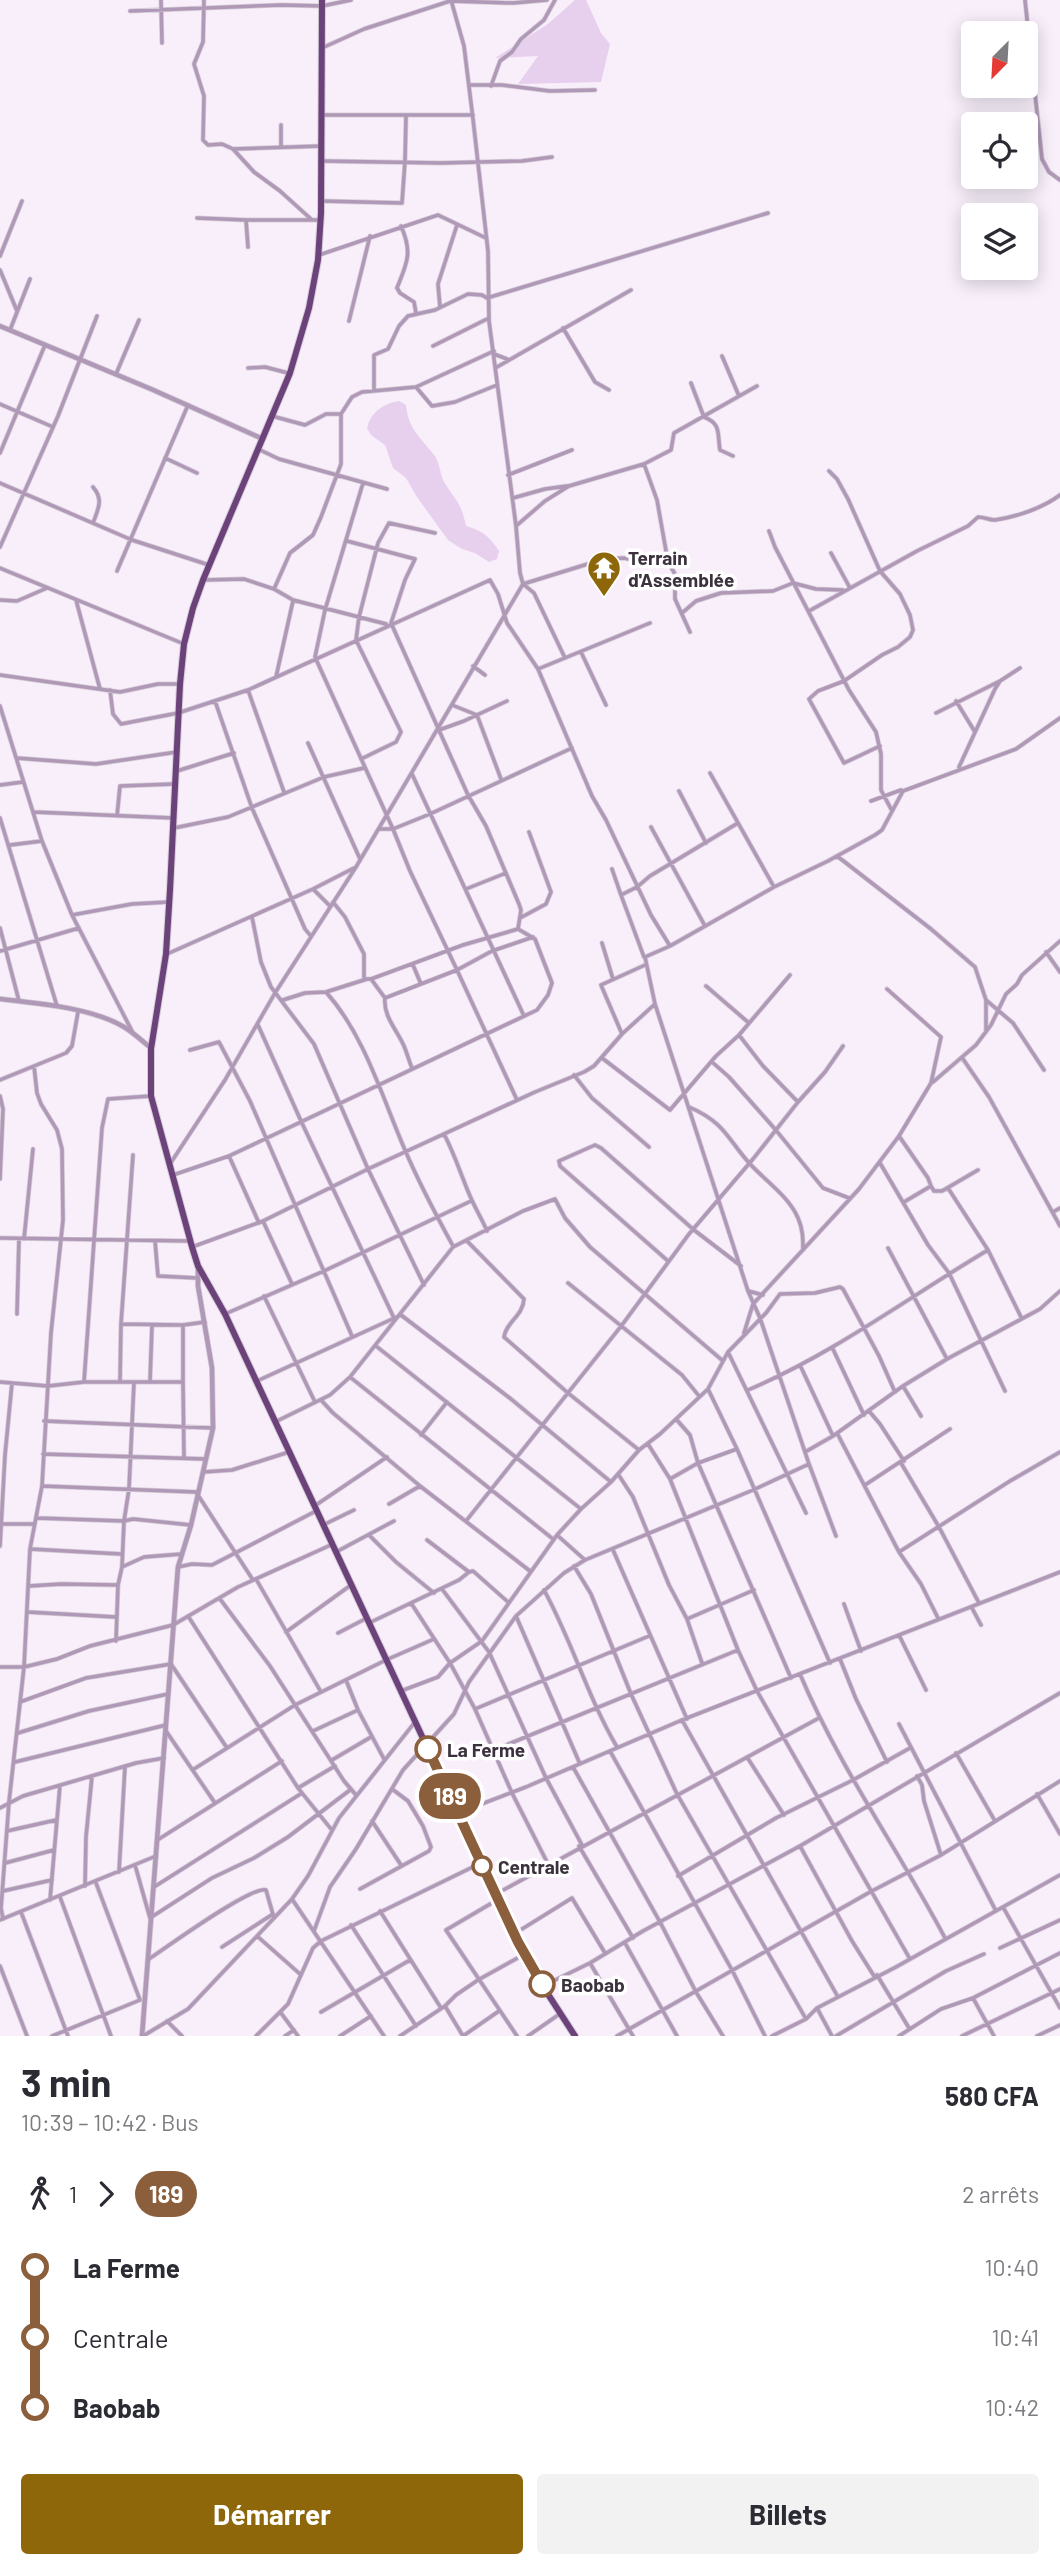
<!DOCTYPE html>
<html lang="fr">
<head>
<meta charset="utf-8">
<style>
	body { margin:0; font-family:Barlow,sans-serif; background:#f2f2f3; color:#2b2b33; height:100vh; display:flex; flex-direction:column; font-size:26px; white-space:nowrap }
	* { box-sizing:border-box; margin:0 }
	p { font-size:23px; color:#7c7c81 }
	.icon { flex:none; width:38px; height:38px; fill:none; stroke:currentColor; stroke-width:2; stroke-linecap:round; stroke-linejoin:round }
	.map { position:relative; height:2036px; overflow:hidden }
	.sheet { display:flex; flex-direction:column; background:#fff; flex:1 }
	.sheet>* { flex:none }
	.badge { padding:0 14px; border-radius:23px; font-size:24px; line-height:46px }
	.needle { width:46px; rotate:204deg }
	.buttons { position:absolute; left:961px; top:21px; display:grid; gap:14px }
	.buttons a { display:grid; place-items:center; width:77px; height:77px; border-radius:7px; background:#fff; box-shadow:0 4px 18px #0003; font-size:35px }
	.map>.badge { position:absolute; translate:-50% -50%; box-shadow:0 0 0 4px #fff }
	.legs { display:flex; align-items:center; gap:10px; height:77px; padding:0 21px; font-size:23px }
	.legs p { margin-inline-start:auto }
	.head { display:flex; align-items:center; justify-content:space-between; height:119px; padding:0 21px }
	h1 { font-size:38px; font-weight:700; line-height:52px }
	.cta { display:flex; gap:14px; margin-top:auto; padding:14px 21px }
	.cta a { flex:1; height:80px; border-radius:7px; background:#8e670a; color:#fff; font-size:28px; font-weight:700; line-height:80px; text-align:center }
	.cta a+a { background:#f2f2f3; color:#2b2b33 }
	ul { padding:0 21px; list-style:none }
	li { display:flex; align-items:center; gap:24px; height:70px; font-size:26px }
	li i { display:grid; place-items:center; width:10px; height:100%; margin:0 9px; background:currentColor }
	li i::after { content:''; width:18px; height:18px; margin:-9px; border:5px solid; border-radius:50%; background:#fff }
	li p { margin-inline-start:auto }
	li:first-child i { background:linear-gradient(#0000 50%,currentColor 0) }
	li:last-child i { background:linear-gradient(currentColor 50%,#0000 0) }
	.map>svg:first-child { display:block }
</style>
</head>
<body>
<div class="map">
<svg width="1060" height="2036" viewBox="0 0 1060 2036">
	<rect width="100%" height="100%" fill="#f8effb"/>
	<path fill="#e7cfee" d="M 575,0 L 586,0 L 601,33 L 610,44 L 601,82 L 518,84 L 538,56 L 495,58 L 548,24 Z
		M 399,401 L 406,405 C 408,429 421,438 435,456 C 440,464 440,474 444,482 C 456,501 461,502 466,526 C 482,530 490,537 499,551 L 497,559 L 489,562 L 475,553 L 462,549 L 448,540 L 417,497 L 406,478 L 393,468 L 385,445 L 371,435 L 367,428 C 371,412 382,404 399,401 Z"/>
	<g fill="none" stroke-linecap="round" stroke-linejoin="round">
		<g stroke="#d6cdd9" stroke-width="5">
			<path id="minor" d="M 161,0 L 162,43
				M 204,0 L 203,42 L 194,64 L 204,96 L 203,140 L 208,145 L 222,144 L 233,149 L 254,172 L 280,191 L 311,219
				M 451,0 L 464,46 L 473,119 L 488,251 L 489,321 L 516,526 L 520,573 L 523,584 L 534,593 L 565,658
				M 1025,0 L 1042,159 L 1049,172 L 1060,180
				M 130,11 L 282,5 L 322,6 L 351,0
				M 322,48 L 364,29 L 450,1 L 513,3 L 547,0
				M 469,85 L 502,85 L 550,91 L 595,90
				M 491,86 L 500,61 L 512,52 L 521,39 L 544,20 L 555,0
				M 322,115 L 473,115
				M 281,125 L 281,147
				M 233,149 L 322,146
				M 322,161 L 441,163 L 522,161 L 552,157
				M 322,201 L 402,203 L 405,161 L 406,116
				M 197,218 L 246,220
				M 401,226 C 413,253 407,263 397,288 L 400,293 L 414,302 L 416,313
				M 248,247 L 246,220 L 321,220
				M 319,255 L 438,215 L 486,238
				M 0,256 L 22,201
				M 0,270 L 17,311
				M 440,307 L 438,284 L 457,225
				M 349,321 L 370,236
				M 563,328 L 595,382 L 609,390
				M 10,330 L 30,279
				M 433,346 L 489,318
				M 494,354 L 507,359
				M 722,356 L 739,396
				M 497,367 L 631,290
				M 248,368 L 265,367 L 288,373
				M 116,374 L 139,320
				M 691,383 L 704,417 C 722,424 717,434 720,450 L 733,456
				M 416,387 L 432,406 L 455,402 L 497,385
				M 374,391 L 374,355 L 388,349 L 399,326 L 408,316 L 435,310 L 468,294 L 482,295 L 487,298 L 768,213
				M 0,404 L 53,427
				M 272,416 L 305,425 L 326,414 L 341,414 L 352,397 L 362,392 L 416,387 L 494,351
				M 258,449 L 279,459 L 387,489
				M 0,453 L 45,345
				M 165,458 L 197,473
				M 644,464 L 657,500 L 668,562
				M 829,471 L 837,479 L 848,499 L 880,571 L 900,594 L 910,615 L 913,630 L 910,637 L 898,647 L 882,655 L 844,681 L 818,691 L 809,699 L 844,763 L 880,746
				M 508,475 L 572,450
				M 0,483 L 132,540 L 209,565
				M 363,483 L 325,610 L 315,657 L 393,829 L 410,871 L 457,970 L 492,951 L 533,937
				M 513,498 L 545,489 L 567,486
				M 93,523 C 98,509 104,500 93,487
				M 516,526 L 545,501 L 569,486 L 644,464 L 671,450 L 674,433 L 757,386
				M 769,531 L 775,547 L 849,690 L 876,732 L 881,754 L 881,790 L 891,809
				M 0,547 L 58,416 L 97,316
				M 831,553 L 850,588
				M 0,568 L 184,644
				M 117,571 L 188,405
				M 203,580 L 244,579 L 274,589 L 293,600 L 386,624
				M 274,589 L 290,553 L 313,535 L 321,517 L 341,464 L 341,414
				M 0,600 L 17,601 L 47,588
				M 76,600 L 100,689
				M 809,611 L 917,551 L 968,526 L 978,517 C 984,517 989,520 995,520 C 1016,517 1043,508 1060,495
				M 682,613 L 696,601 L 721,593 L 773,591 L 793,583 L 816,589 L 843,590
				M 581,652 L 606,705
				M 473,666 L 485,675
				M 538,669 L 650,623
				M 0,675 L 120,692 L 158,684 L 180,684
				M 276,677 L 293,601
				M 110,690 L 113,714 L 121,724 L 178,713 L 248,690 L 490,580 L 498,594 L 507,623 L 538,669 L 592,796 L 606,820 L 651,915 L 670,946
				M 248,690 L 284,792
				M 215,701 L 252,808 L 305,929 L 310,935
				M 956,701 L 975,732
				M 452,705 L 477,715 L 501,779
				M 0,706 L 42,841 L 72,915 L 132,1031
				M 936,713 L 1000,681
				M 439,730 L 464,721 L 507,701
				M 308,743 L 360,859
				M 16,758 L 96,764 L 177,752
				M 361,759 L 396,742 L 401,732 L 356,640 L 359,617 L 378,543 L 389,523 L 435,533
				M 959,767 L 995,689 L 1000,681 L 1020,668
				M 177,771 L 234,753
				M 710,773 L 774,887
				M 412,774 L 524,1016
				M 0,785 L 23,782
				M 679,791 L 706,843
				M 871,801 L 901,790
				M 34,812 L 173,818
				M 117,816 L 120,786 L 174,784
				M 0,818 L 57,1006
				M 651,827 L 705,926
				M 174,828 L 228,817 L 324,777 L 364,768
				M 379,829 L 393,829 L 430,814 L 572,748
				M 10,845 L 42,841
				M 837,856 L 931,929 L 975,967 L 986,1000 L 986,1032
				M 612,869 L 621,895
				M 466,889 L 506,873
				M 314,890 L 330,906
				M 333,902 L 345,917 L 364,954 L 364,978
				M 72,915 L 132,904 L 169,902
				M 252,917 L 261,962 L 271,987 L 314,1044 L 368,1169 L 424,1285
				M 520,918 L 546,904 L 551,892 L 529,832
				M 0,928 L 19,1001
				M 602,943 L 613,979
				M 0,951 L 79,928
				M 1046,952 L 1060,972
				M 167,954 L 313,889 L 354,868
				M 644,957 L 621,895 L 637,887 L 650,876 L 738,823
				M 413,965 L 421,984
				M 371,979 L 463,945 L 518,929
				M 706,986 L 749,1023
				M 887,989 L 941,1037 L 931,1083 L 899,1136 L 928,1178 L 931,1186
				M 326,992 C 365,1036 382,1097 405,1150 C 419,1183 436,1215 453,1246
				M 385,998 C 383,1016 397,1030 404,1046 C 407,1053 409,1061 412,1068
				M 283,1000 L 305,993 L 326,992 L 367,979 L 371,979 L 385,998 L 457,970 L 517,1100
				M 986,1000 L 1013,1023 L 1044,1070
				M 655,1004 L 748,1291 L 760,1318 L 809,1464 L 836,1536
				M 258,1025 L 301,1121 L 394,1318
				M 622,1034 L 601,985 L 645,965
				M 739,1035 L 763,1066 L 798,1102
				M 190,1050 L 219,1042 L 250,1101 L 352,1336
				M 602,1058 L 670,1110 L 716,1056 L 739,1035 L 790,975
				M 963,1059 L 989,1097 L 1060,1226
				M 712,1062 L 729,1077 L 775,1129 L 823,1188 L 849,1198
				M 574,1075 L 592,1098 L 649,1147
				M 0,1080 L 66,1053 L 72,1046 L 78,1012
				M 933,1082 L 976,1045 L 991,1025 L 1006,994 L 1017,984 L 1022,975 L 1060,941
				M 0,1096 L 3,1109 L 0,1179
				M 151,1096 L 108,1099 L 102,1128 L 84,1382 L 183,1382 L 183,1325 L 205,1322
				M 689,1107 C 726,1123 727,1139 751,1165 C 767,1182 789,1197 798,1218 C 803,1229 803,1239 803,1250
				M 444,1134 C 455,1155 461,1175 470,1196 C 475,1208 482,1219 487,1231
				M 133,1155 L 121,1324 L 183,1325
				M 229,1156 L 259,1223
				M 880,1163 L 928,1245 L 949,1273 L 1005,1391
				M 170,1164 L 225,1080 L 275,993 L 356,867 L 523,584 L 604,559 L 624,558 L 638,561 L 660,558 L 668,562 L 675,574 L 675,599 L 690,632
				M 173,1175 L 229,1156 L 537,1010 L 548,995 L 552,983 L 535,939 L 518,929 L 521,910 L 519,904 L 486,826 L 468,795 L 391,623 L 405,580 L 415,559 L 347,541
				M 948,1188 L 988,1250 L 1021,1317
				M 904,1202 L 931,1186 L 934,1191 L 942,1191 L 978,1170
				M 1053,1212 L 1060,1208
				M 263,1221 L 292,1284
				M 0,1238 L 190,1241
				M 24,1239 L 33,1149
				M 155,1241 L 158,1276 L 197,1278
				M 467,1241 L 524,1299 C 523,1316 506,1322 504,1337 L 568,1393 L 639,1450
				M 192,1247 L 263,1221 L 368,1169 L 535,1092 L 584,1072 L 594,1066 L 622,1034 L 655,1004 L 645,957 L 670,946 L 774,887 L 828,861 L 875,835 L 882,830 L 903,791 L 1016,749 L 1060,718
				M 888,1248 L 947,1359
				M 668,1261 L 560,1166 L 559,1161 L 595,1145 L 601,1148 L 694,1230 L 741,1266
				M 568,1283 L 682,1375 L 699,1396
				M 748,1291 L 763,1295
				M 264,1296 L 315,1402
				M 17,1314 L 19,1239
				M 225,1314 L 324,1271 L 471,1201
				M 744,1333 L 753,1304 L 859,1189 L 899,1136
				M 376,1346 L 581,1509
				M 832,1347 L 864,1415
				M 728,1352 L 806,1513
				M 800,1365 L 833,1436
				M 350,1377 L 553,1539
				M 120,1381 L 121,1324
				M 150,1381 L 152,1326
				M 257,1381 L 401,1315 L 511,1399 L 611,1482
				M 0,1382 L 48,1386 L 84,1382
				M 183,1382 L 184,1458
				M 903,1386 L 921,1416
				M 708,1389 L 737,1449 L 830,1663
				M 748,1390 C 833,1354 909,1297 988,1250
				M 321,1400 L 333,1413 L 420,1486 L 530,1571
				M 869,1411 L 880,1424 L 904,1461
				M 676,1419 L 690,1435 L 698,1463 L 791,1678
				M 44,1421 L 213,1428
				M 275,1422 L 330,1395 L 350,1377 L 453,1247 L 523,1211 L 555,1199 L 565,1218 L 590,1247 L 723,1361
				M 837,1433 L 899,1552 L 921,1584 L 938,1618
				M 421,1435 L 447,1402
				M 648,1444 L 670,1479 L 738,1650 L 757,1691 L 910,1959
				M 805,1452 L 833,1436 L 903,1386 L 947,1359 L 1040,1309 L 1060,1291
				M 43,1454 L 205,1459
				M 901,1463 L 939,1527 L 979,1603
				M 203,1472 L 232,1470 L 289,1452
				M 618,1474 L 633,1497 L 669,1585 L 687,1619 L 702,1663
				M 670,1479 L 698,1463 L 737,1449
				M 865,1485 L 950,1429
				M 42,1486 L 196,1492 L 253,1580
				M 389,1504 L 420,1486
				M 316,1505 L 387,1457
				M 37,1518 L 124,1521 L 133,1519 L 191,1525
				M 466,1521 L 622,1325 L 689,1234 L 753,1159 L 798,1102 L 825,1072 L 843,1046
				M 1,1524 L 34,1524
				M 323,1525 L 354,1510
				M 557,1535 L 585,1560
				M 370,1536 L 396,1562 L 434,1593
				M 427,1540 L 469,1572 L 473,1571 L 508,1602
				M 0,1546 L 5,1455 L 12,1383
				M 30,1549 L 121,1554
				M 613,1550 L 687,1719
				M 336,1552 L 394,1521
				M 899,1552 L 1010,1481 L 1060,1452
				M 574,1566 L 591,1594 L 631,1694 L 677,1794 L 806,2019
				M 122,1567 L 144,1557 L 182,1554
				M 178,1567 L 192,1564 L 212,1565 L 316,1511
				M 256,1579 L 321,1692
				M 29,1586 L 61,1584 L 118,1585
				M 442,1589 L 489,1652 L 546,1778 L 582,1845
				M 544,1590 C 572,1641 588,1698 617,1747
				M 220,1599 L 270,1666 L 344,1781 L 356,1795
				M 411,1603 L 450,1663 L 475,1709 L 512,1793 L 548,1864
				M 844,1604 L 861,1651
				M 972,1608 L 981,1625
				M 27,1612 L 116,1617
				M 188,1616 L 298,1788 L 331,1829
				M 516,1616 L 580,1764
				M 687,1619 L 754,1590
				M 369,1623 L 459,1580 L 469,1572
				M 286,1632 L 351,1585
				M 338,1633 L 367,1618
				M 899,1635 L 926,1690
				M 116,1641 L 118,1585 L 122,1567 L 124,1521 L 129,1489 L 134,1382
				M 840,1659 L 856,1699 L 887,1762
				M 0,1667 L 24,1667 L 57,1659 L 90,1646 L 173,1625 L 238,1587 L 333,1544
				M 800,1674 C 839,1767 898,1849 945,1938
				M 346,1680 L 358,1710 L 384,1759
				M 401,1691 L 438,1677 L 450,1663 L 482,1641 L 557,1535 L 581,1509 L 611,1482 L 639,1450 L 660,1434 L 708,1389 L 728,1352 L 766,1313 L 780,1294 L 815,1293 L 840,1287 L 843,1289 L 879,1356 L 895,1392
				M 20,1702 L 86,1678 L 171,1664 L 227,1748
				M 475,1709 L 649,1636
				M 682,1720 L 838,1997
				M 899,1724 L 996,1911
				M 166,1731 L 215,1803
				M 313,1731 L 358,1710
				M 18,1733 L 89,1711 L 168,1694
				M 494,1750 L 738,1650
				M 610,1751 L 732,1970 L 765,2036
				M 956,1753 L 995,1821
				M 747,1757 L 784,1815
				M 332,1760 L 371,1737
				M 15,1762 L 166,1725
				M 573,1767 L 660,1922 L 696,1992 L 723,2036
				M 194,1769 L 295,1705 L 386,1660 L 434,1639
				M 917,1776 L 922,1785 L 924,1801 L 941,1855
				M 298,1788 L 335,1766
				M 1037,1794 L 1060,1834
				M 0,1808 L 23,1796 L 136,1763 L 164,1758
				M 458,1813 L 526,1787 L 682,1720 L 1060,1572
				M 372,1821 L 401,1865
				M 7,1831 L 56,1820
				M 159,1839 L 282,1761
				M 579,1846 L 633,1938
				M 800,1846 L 852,1941 L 874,1976
				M 5,1863 L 54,1850
				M 135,1865 L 150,1918 L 212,1878 L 254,1858 L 288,1837 L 350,1790
				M 119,1872 L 125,1766
				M 678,1876 L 776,1818 L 853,1780 L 910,1748
				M 96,1883 L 140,2000
				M 85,1886 L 86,1837 L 92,1776
				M 154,1887 L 302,1793
				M 360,1889 L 429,1851 L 431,1847 L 423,1826 L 408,1801 L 392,1789
				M 3,1891 L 52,1880
				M 496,1894 L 819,1718
				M 60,1897 L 111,2036
				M 292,1899 L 384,2036
				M 50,1900 L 60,1785
				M 497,1900 L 446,1930 L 517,2036
				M 1003,1907 L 1060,2008
				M 380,1911 L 441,2008
				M 21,1912 L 68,2036
				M 3,1919 L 1,1908 L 9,1802 L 24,1667 L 30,1549 L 42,1486 L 51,1333 L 63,1220 L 62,1149 L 57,1130 L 41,1104 L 37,1093 L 34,1066
				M 0,1920 L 156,1856
				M 351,1925 L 416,2026
				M 314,1931 L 330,1887 L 356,1849 L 403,1770 L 454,1714 L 469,1682 L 516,1616 L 564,1573 L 585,1560 L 753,1490 L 809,1464
				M 514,1934 L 572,1898 L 605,1953
				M 257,1936 L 300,1974
				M 625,1943 L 677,2036
				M 222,1947 L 273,1914
				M 1000,1948 L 1060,1920
				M 149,1959 C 167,1947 252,1885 266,1890 L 274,1918
				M 590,1963 L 633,2036
				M 0,1966 L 27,2036
				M 877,1975 L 909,2028
				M 543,1986 L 590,1963 L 643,1931 L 800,1846 L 1060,1693
				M 973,1998 L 994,2036
				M 445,2006 L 463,2036
				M 817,2008 L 832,2036
				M 321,2012 L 410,1960
				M 281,2013 L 298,2036
				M 167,2021 L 182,2036
				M 52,2036 L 140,2000
				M 143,2036 L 188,2009 L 292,1899 L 308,1876 L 339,1818 L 415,1722
				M 256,2036 L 288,2004 L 313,1948 L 321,1941 L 481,1863
				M 285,2036 L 294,2030
				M 340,2036 L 371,2016
				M 400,2036 L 445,2006 L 456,1995 L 478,1980 L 523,1955
				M 463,2036 L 499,2011
				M 528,2036 L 561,2013
				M 617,2036 L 870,1892 L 941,1855 L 1060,1781
				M 772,2036 L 806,2019 L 817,2008 L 896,1967 L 1060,1875
				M 836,2036 L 946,1971 L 984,1954
				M 899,2036 L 941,2009 L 973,1998 L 1060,1953
				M 962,2036 L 1060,1989
				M 1037,2036 L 1060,2025"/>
		</g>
		<g stroke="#d6cdd9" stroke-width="6">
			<path id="tertiary" d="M 0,326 L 151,389 L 263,439
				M 0,999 C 37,1003 93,1008 124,1027 C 134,1033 142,1041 151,1048
				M 142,2036 L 178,1567 L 191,1525 L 213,1428 L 212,1368 L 198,1286 L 198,1267"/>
		</g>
		<g stroke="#d6cdd9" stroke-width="8">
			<path id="trunk" d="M 322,0 L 321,213 L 318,260 L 309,308 L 290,373 L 203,580 L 193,608 L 184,644 L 180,684 L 170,890 L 166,954 L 151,1049 L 151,1096 L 192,1247 L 198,1266 L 225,1314 L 518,1942 L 533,1971 L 575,2036"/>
		</g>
		<use href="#minor" stroke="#b099b7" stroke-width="3.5"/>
		<use href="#tertiary" stroke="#b099b7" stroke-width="4.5"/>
		<use href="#trunk" stroke="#6c427a" stroke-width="6"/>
	</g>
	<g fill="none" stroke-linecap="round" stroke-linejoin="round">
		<g stroke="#fff" stroke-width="16">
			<path id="line-1" d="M 428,1749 L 518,1942 L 542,1984"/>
		</g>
		<use href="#line-1" stroke="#8b5e3c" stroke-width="10"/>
	</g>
	<defs>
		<g id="temple-pin" transform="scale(1.75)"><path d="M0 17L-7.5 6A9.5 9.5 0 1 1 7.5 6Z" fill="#8e670a" stroke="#fff"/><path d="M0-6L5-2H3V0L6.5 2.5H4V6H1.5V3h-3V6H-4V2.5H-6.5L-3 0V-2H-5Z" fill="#fff"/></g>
	</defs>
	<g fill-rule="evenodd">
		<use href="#temple-pin" x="604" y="568"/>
	</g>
	<g fill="#fff" stroke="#8b5e3c" stroke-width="3.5">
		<circle cx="428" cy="1749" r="12"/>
		<circle cx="482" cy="1866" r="9"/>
		<circle cx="542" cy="1984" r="12"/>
	</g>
	<g text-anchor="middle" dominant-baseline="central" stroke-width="7" stroke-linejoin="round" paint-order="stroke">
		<g font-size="19" font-weight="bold" fill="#3b323d" stroke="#fff" text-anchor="start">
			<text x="628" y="557">Terrain<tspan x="628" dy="22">d'Assemblée</tspan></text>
		</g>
		<g font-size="19" font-weight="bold" fill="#3b323d" stroke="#fff" text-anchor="start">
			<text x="447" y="1749">La Ferme</text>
			<text x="498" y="1866">Centrale</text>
			<text x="561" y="1984">Baobab</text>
		</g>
	</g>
</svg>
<div class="buttons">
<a><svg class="needle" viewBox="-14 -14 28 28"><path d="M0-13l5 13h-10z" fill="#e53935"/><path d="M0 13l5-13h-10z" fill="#7c7c81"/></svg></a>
<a><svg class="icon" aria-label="locate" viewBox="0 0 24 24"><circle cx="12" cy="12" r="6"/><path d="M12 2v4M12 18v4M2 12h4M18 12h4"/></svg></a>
<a><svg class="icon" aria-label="layers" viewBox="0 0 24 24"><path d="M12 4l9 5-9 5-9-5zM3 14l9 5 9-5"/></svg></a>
</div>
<b class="badge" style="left:450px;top:1796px;background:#8b5e3c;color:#fff">189</b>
</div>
<section class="sheet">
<div class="head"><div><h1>3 min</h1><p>10:39 – 10:42 · Bus</p></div><b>580 CFA</b></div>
<div class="legs"><svg class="icon" aria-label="walk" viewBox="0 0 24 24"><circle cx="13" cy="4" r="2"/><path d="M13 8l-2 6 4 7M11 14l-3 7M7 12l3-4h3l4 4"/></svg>1<svg class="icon" aria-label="forward" viewBox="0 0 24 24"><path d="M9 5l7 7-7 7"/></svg><b class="badge" style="background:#8b5e3c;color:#fff">189</b><p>2 arrêts</p></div>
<ul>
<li><i style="color:#8b5e3c"></i><b>La Ferme</b><p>10:40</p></li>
<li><i style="color:#8b5e3c"></i><span>Centrale</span><p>10:41</p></li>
<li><i style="color:#8b5e3c"></i><b>Baobab</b><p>10:42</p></li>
</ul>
<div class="cta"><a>Démarrer</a><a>Billets</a></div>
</section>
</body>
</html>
